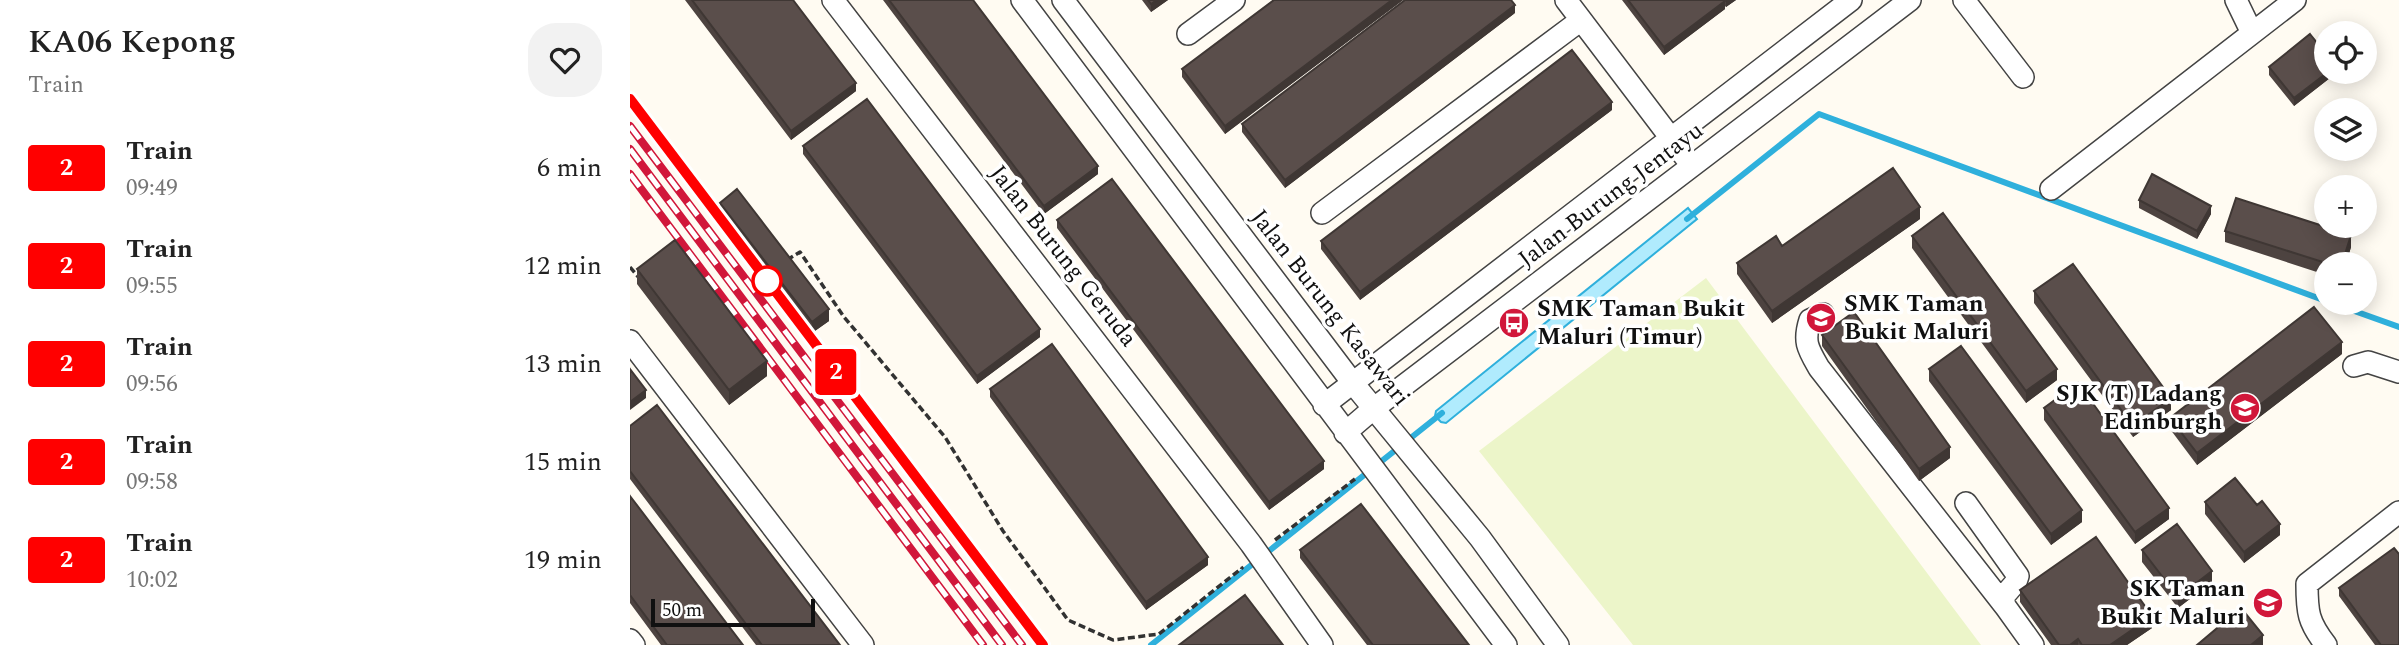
<!DOCTYPE html>
<html lang="en">
<head>
<meta charset="utf-8">
<style>
	body { margin:0; font-family:Spectral,serif; background:#f2f2f2; color:#222; height:100vh; display:flex; flex-direction:column; font-size:26px; white-space:nowrap }
	* { box-sizing:border-box; margin:0 }
	p { font-size:23px; color:#767676 }
	.icon { flex:none; width:38px; height:38px; fill:none; stroke:currentColor; stroke-width:2; stroke-linecap:round; stroke-linejoin:round }
	.map { position:relative; flex:1; overflow:hidden }
	.sheet { display:flex; flex-direction:column; background:#fff; width:630px }
	.sheet>* { flex:none }
	.badge { padding:0 14px; border-radius:5px; font-size:24px; line-height:46px }
	.fabs { position:absolute; left:1684px; top:21px; display:grid; gap:14px }
	.fabs a { display:grid; place-items:center; width:63px; height:63px; border-radius:50%; background:#fff; box-shadow:0 4px 18px #0003; font-size:35px }
	.scale { position:absolute; left:21px; bottom:18px; width:164px; box-sizing:border-box; padding-left:7px; border:4px solid #101010; border-top:0; font-size:19px; line-height:24px; white-space:nowrap; color:#101010; -webkit-text-stroke:5px #fff; paint-order:stroke }
	.map>.badge { position:absolute; translate:-50% -50%; box-shadow:0 0 0 4px #fff }
	.round { display:grid; place-items:center; flex:none; width:74px; height:74px; border-radius:28px; background:#f2f2f2 }
	.summary { display:flex; align-items:center; justify-content:space-between; height:119px; padding:0 28px }
	h1 { font-size:33px; font-weight:600; line-height:52px }
	ul { padding:0; list-style:none }
	li { display:flex; align-items:center; gap:21px; height:98px; padding:0 28px }
	li div { flex:1 }
	li b { display:block; font-size:26px }
	li em { font-style:normal }
	li .badge { min-width:77px; font-weight:700; text-align:center }
	main { display:flex; flex:1; min-height:0 }
	.map>svg:first-child { display:block }
</style>
</head>
<body>
<main>
<section class="sheet">
<div class="summary"><div><h1>KA06 Kepong</h1><p>Train</p></div><a class="round"><svg class="icon" aria-label="heart" viewBox="0 0 24 24"><path d="M12 20l-8-8c-3-5 5-10 8-4 3-6 11-1 8 4z"/></svg></a></div>
<ul>
<li><span class="badge" style="background:#f00;color:#fff">2</span><div><b>Train</b><p>09:49</p></div><em>6 min</em></li>
<li><span class="badge" style="background:#f00;color:#fff">2</span><div><b>Train</b><p>09:55</p></div><em>12 min</em></li>
<li><span class="badge" style="background:#f00;color:#fff">2</span><div><b>Train</b><p>09:56</p></div><em>13 min</em></li>
<li><span class="badge" style="background:#f00;color:#fff">2</span><div><b>Train</b><p>09:58</p></div><em>15 min</em></li>
<li><span class="badge" style="background:#f00;color:#fff">2</span><div><b>Train</b><p>10:02</p></div><em>19 min</em></li>
</ul>
</section>
<div class="map">
<svg width="1769" height="645" viewBox="0 0 1769 645">
	<rect width="100%" height="100%" fill="#fffbf2"/>
	<path fill="#ecf5c9" d="M 1076,278 L 1351,645 L 1003,645 L 849,451 Z"/>
	<path fill="#b0ebfd" stroke="#2fb0dc" stroke-width="2" d="M 1058,208 L 1067,219 L 816,423 L 811,422 L 805,416 L 806,411 Z"/>
	<g fill="none" stroke-linecap="round" stroke-linejoin="round">
		<path stroke="#2fb0dc" stroke-width="6" d="M 1057,219 L 1189,114 L 1696,301
			M 1702,303 L 1769,327
			M 521,645 L 812,413"/>
		<g stroke="#434343" stroke-width="24">
			<path id="minor" d="M 203,0 L 621,544 L 692,645
				M 392,0 L 876,645
				M 433,0 L 722,382 L 850,538 L 928,645
				M 936,0 L 1062,166
				M 1334,0 L 1393,77
				M 1606,0 L 1622,33
				M 558,34 L 604,0
				M 1421,189 L 1665,0
				M 692,213 L 951,20
				M 1193,314 L 1180,320 C 1173,342 1178,349 1189,368 L 1375,606
				M 0,341 L 233,645
				M 1724,366 L 1738,362 L 1769,372
				M 694,405 L 1221,0
				M 715,433 L 743,409 L 1280,0
				M 1336,503 L 1388,576 L 1386,582 L 1373,597 L 1375,606 L 1403,645
				M 0,640 L 4,645
				M 1696,645 C 1678,622 1677,612 1677,584 L 1769,512"/>
		</g>
		<path stroke="#323232" stroke-width="3.5" stroke-dasharray="7 3.5" stroke-linecap="butt" d="M 157,260 L 170,252 L 214,317 L 315,437 L 373,531 L 438,620 L 483,640 L 529,634 L 612,568 L 611,567
			M 0,267 L 10,279
			M 645,540 L 725,479"/>
		<use href="#minor" stroke="#fff" stroke-width="21"/>
		<g stroke="#d1173a" stroke-width="8">
			<path id="rail" d="M 0,99 L 413,645
				M 0,126 L 392,645
				M 0,149 L 372,645
				M 0,174 L 353,645"/>
		</g>
		<use href="#rail" stroke="#fff" stroke-width="5" stroke-dasharray="16" stroke-linecap="butt"/>
	</g>
	<path fill="#4d4340" d="M 55,0 L 163,0 L 226,91 L 161,140 Z
		M 253,0 L 343,0 L 468,174 L 414,214 Z
		M 512,0 L 538,0 L 521,12 Z
		M 644,0 L 773,0 L 595,134 L 552,77 L 552,69 Z
		M 992,0 L 1106,0 L 1096,7 L 1095,6 L 1095,9 L 1034,55 Z
		M 885,13 L 655,188 L 612,132 L 612,124 Z
		M 1639,67 L 1705,72 L 1705,74 L 1664,106 L 1639,75 Z
		M 982,110 L 730,300 L 691,249 L 691,241 Z
		M 173,146 L 410,337 L 347,384 L 173,154 Z
		M 1509,200 L 1581,214 L 1567,239 L 1509,208 Z
		M 90,203 L 199,321 L 182,333 L 90,214 Z
		M 1290,219 L 1142,323 L 1107,274 L 1107,263 L 1152,246 Z
		M 427,220 L 694,469 L 639,510 L 427,228 Z
		M 1595,231 L 1721,247 L 1716,264 L 1696,264 L 1696,275 L 1595,242 Z
		M 1282,236 L 1427,380 L 1396,403 L 1282,248 Z
		M 7,269 L 137,376 L 99,405 L 7,284 Z
		M 1404,291 L 1541,410 L 1503,437 L 1404,303 Z
		M 1192,335 L 1320,458 L 1289,481 L 1192,346 Z
		M 1712,354 L 1567,465 L 1540,429 L 1540,418 Z
		M 1299,369 L 1452,522 L 1421,545 L 1299,381 Z
		M 360,389 L 578,565 L 516,610 L 360,397 Z
		M 1414,408 L 1539,519 L 1505,544 L 1414,420 Z
		M 0,426 L 210,645 L 126,645 L 0,479 Z
		M 0,496 L 113,645 L 31,645 L 0,603 Z
		M 1575,502 L 1650,535 L 1614,563 L 1575,514 Z
		M 670,550 L 839,645 L 737,645 L 670,558 Z
		M 1512,550 L 1582,582 L 1548,608 L 1512,562 Z
		M 1709,588 L 1769,645 L 1745,645 L 1709,596 Z
		M 1390,590 L 1522,628 L 1497,645 L 1421,645 L 1390,602 Z"/>
	<path fill="#3f3734" d="M 527,0 L 538,0 L 521,12 L 521,4 Z
		M 762,0 L 773,0 L 595,134 L 595,126 Z
		M 1096,0 L 1106,0 L 1096,7 Z
		M 1095,1 L 1095,9 L 1034,55 L 1034,47 Z
		M 885,5 L 885,13 L 655,188 L 655,180 Z
		M 1698,72 L 1705,72 L 1705,74 L 1664,106 L 1664,98 Z
		M 226,83 L 226,91 L 161,140 L 161,131 Z
		M 982,102 L 982,110 L 730,300 L 730,292 Z
		M 468,166 L 468,174 L 414,214 L 414,206 Z
		M 1581,206 L 1581,214 L 1567,239 L 1567,231 Z
		M 1290,207 L 1290,219 L 1142,323 L 1142,311 Z
		M 1721,235 L 1721,247 L 1716,264 L 1712,264 Z
		M 199,309 L 199,321 L 182,333 L 182,322 Z
		M 410,329 L 410,337 L 347,384 L 347,376 Z
		M 1712,342 L 1712,354 L 1567,465 L 1567,453 Z
		M 137,361 L 137,376 L 99,405 L 99,390 Z
		M 1427,369 L 1427,380 L 1396,403 L 1396,391 Z
		M 16,390 L 16,398 L 0,410 L 0,402 Z
		M 1541,398 L 1541,410 L 1503,437 L 1503,426 Z
		M 1320,447 L 1320,458 L 1289,481 L 1289,469 Z
		M 694,461 L 694,469 L 639,510 L 639,502 Z
		M 1539,508 L 1539,519 L 1505,544 L 1505,532 Z
		M 1452,510 L 1452,522 L 1421,545 L 1421,534 Z
		M 1650,524 L 1650,535 L 1614,563 L 1614,552 Z
		M 578,557 L 578,565 L 516,610 L 516,602 Z
		M 1582,571 L 1582,582 L 1548,608 L 1548,597 Z
		M 1522,616 L 1522,628 L 1497,645 L 1480,645 Z
		M 1633,635 L 1633,645 L 1621,645 Z
		M 1448,639 L 1448,645 L 1440,645 Z"/>
	<path fill="#5a4e4b" stroke="#3f3734" stroke-width="2" d="M 62,0 L 163,0 L 226,83 L 161,131 Z
		M 259,0 L 343,0 L 468,166 L 414,206 Z
		M 518,0 L 527,0 L 521,4 Z
		M 644,0 L 762,0 L 595,126 L 552,69 Z
		M 775,0 L 881,0 L 885,5 L 655,180 L 612,124 Z
		M 998,0 L 1094,0 L 1095,1 L 1034,47 Z
		M 1680,34 L 1696,54 L 1696,72 L 1698,72 L 1664,98 L 1639,67 Z
		M 942,50 L 982,102 L 730,292 L 691,241 Z
		M 237,99 L 410,329 L 347,376 L 173,146 Z
		M 1263,168 L 1290,207 L 1142,311 L 1107,263 L 1146,236 L 1152,246 Z
		M 1522,174 L 1581,206 L 1567,231 L 1509,200 Z
		M 482,179 L 694,461 L 639,502 L 427,220 Z
		M 107,189 L 199,309 L 182,322 L 90,203 Z
		M 1606,198 L 1721,235 L 1712,264 L 1699,264 L 1595,231 Z
		M 1313,213 L 1427,369 L 1396,391 L 1282,236 Z
		M 45,240 L 137,361 L 99,390 L 7,269 Z
		M 1443,264 L 1541,398 L 1503,426 L 1404,291 Z
		M 1684,307 L 1712,342 L 1567,453 L 1540,418 Z
		M 1224,312 L 1320,447 L 1289,469 L 1192,335 Z
		M 422,344 L 578,557 L 516,602 L 360,389 Z
		M 1331,346 L 1452,510 L 1421,534 L 1299,369 Z
		M 0,369 L 16,390 L 0,402 Z
		M 1448,383 L 1539,508 L 1505,532 L 1414,408 Z
		M 27,405 L 210,645 L 132,645 L 0,471 L 0,426 Z
		M 1605,478 L 1627,505 L 1632,501 L 1650,524 L 1614,552 L 1575,502 Z
		M 0,496 L 113,645 L 37,645 L 0,595 Z
		M 731,504 L 839,645 L 743,645 L 670,550 Z
		M 1547,524 L 1582,571 L 1548,597 L 1512,550 Z
		M 1466,537 L 1522,616 L 1480,645 L 1452,645 L 1448,639 L 1440,645 L 1429,645 L 1390,590 Z
		M 1764,548 L 1769,554 L 1769,645 L 1751,645 L 1709,588 Z
		M 615,595 L 653,645 L 549,645 Z
		M 1611,608 L 1633,635 L 1621,645 L 1567,645 Z"/>
	<g fill="none" stroke-linecap="round" stroke-linejoin="round">
		<g stroke="#fff" stroke-width="16">
			<path id="line" d="M 0,99 L 413,645"/>
		</g>
		<use href="#line" stroke="#f00" stroke-width="10"/>
	</g>
	<defs>
		<g id="school-disc" transform="scale(1.575)"><circle r="9.5" fill="#d1173a" stroke="#fff"/><path d="M0-5L7-2L0 1L-7-2ZM-4 1L0 2.5L4 1V4Q0 6-4 4Z" fill="#fff"/></g>
		<g id="bus-disc" transform="scale(1.575)"><circle r="9.5" fill="#d1173a" stroke="#fff"/><path d="M-5-6H5V4H4V6H2V4H-2V6H-4V4H-5ZM-3.5-4V0h7V-4ZM-3.5 1.2v1.5H-2V1.2ZM2 1.2v1.5H3.5V1.2Z" fill="#fff"/></g>
	</defs>
	<g fill-rule="evenodd">
		<use href="#school-disc" x="1191" y="318"/>
		<use href="#bus-disc" x="884" y="323"/>
		<use href="#school-disc" x="1615" y="408"/>
		<use href="#school-disc" x="1638" y="603"/>
	</g>
	<circle fill="#fff" stroke="#f00" stroke-width="3.5" cx="137" cy="281" r="14"/>
	<g text-anchor="middle" dominant-baseline="central" stroke-width="7" stroke-linejoin="round" paint-order="stroke">
		<g font-size="24" fill="#101010" stroke="#fff">
			<text transform="translate(981 195) rotate(-37)">Jalan Burung Jentayu</text>
			<text transform="translate(433 256) rotate(52)">Jalan Burung Geruda</text>
			<text transform="translate(700 308) rotate(52)">Jalan Burung Kasawari</text>
		</g>
		<g font-size="24" font-weight="bold" fill="#101010" stroke="#fff" text-anchor="start">
			<text x="1214" y="304">SMK Taman<tspan x="1214" dy="28">Bukit Maluri</tspan></text>
			<text x="907" y="309">SMK Taman Bukit<tspan x="907" dy="28">Maluri (Timur)</tspan></text>
			<text x="1592" y="394" text-anchor="end">SJK (T) Ladang<tspan x="1592" dy="28">Edinburgh</tspan></text>
			<text x="1615" y="589" text-anchor="end">SK Taman<tspan x="1615" dy="28">Bukit Maluri</tspan></text>
		</g>
	</g>
</svg>
<div class="fabs">
<a><svg class="icon" aria-label="locate" viewBox="0 0 24 24"><circle cx="12" cy="12" r="6"/><path d="M12 2v4M12 18v4M2 12h4M18 12h4"/></svg></a>
<a><svg class="icon" aria-label="layers" viewBox="0 0 24 24"><path d="M12 4l9 5-9 5-9-5zM3 14l9 5 9-5"/></svg></a>
<a>+</a>
<a>−</a>
</div>
<div class="scale">50 m</div>
<b class="badge" style="left:206px;top:372px;background:#f00;color:#fff">2</b>
</div>
</main>
</body>
</html>
